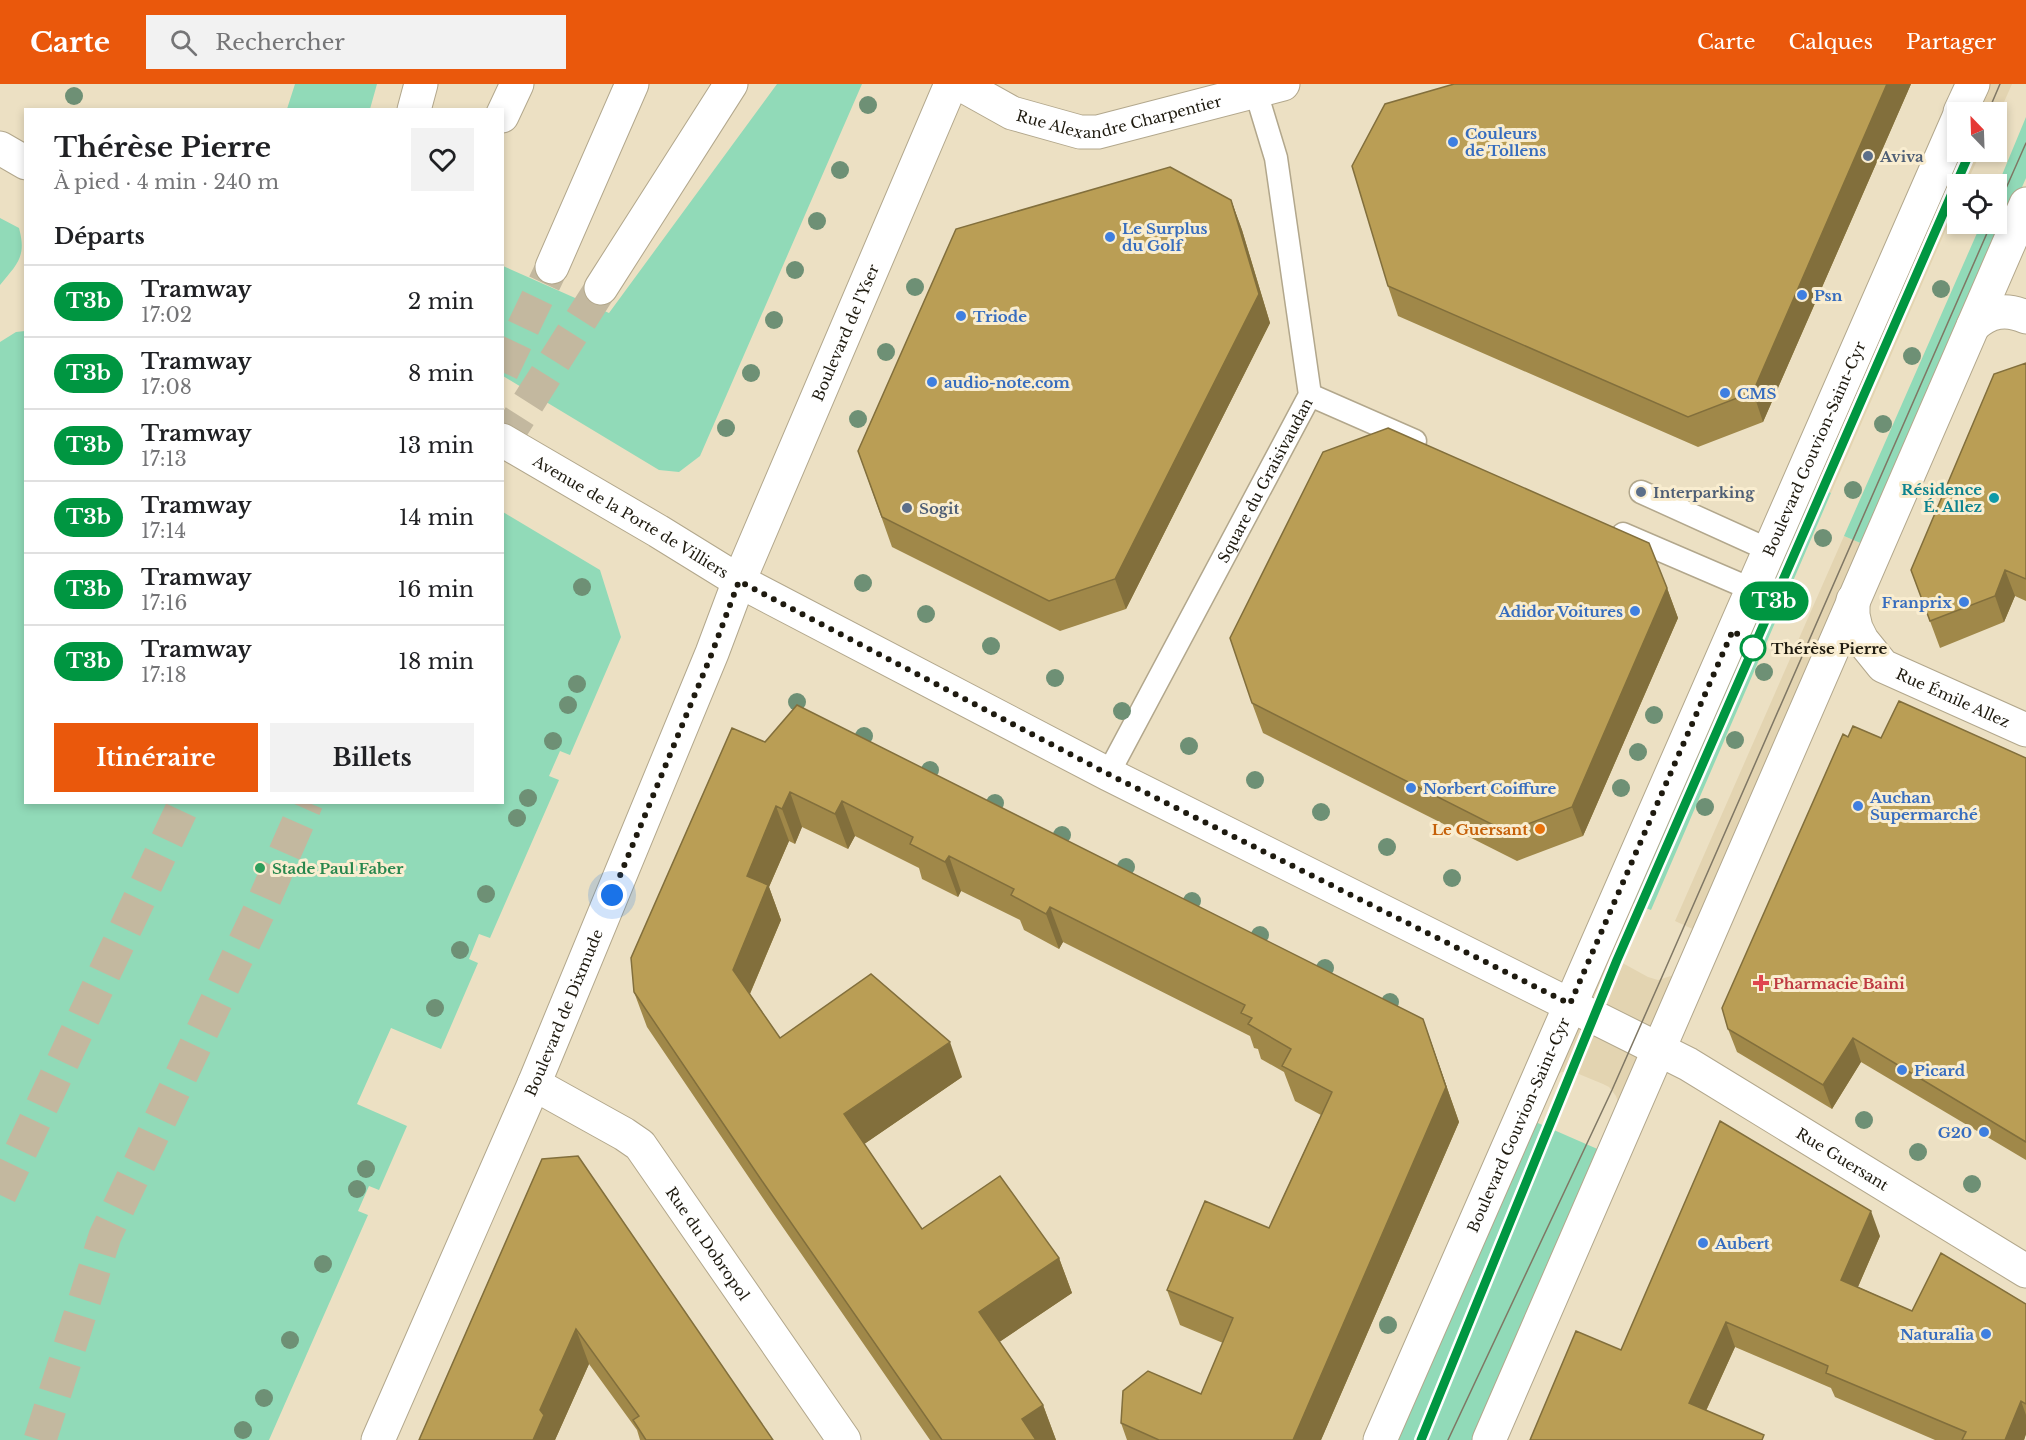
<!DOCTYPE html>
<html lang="fr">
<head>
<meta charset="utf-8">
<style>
	body { margin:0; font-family:"Libre Baskerville",serif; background:#f2f2f2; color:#202124; height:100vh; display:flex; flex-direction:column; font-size:22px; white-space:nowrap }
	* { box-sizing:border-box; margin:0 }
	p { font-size:20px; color:#757577 }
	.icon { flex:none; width:33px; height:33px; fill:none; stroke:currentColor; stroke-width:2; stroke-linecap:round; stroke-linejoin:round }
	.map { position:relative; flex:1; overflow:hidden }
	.drawer { position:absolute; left:24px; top:24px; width:480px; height:696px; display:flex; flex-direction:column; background:#fff; border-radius:0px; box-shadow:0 3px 9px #0003 }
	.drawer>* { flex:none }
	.badge { padding:0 12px; border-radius:20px; font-size:21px; line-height:39px }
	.needle { width:39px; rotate:337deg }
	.tools { position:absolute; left:1947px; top:18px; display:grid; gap:12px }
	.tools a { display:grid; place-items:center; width:60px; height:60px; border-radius:0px; background:#fff; box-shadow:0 3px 9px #0003; font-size:30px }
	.you { position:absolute; width:30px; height:30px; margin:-15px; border:4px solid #fff; border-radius:50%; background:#1a73e8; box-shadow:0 0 0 9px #1a73e833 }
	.map>.badge { position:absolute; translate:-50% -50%; box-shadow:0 0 0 3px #fff }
	h2 { padding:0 30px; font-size:22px; line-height:54px }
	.round { display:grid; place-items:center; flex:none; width:63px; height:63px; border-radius:0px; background:#f2f2f2 }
	.summary { display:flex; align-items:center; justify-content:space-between; height:102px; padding:0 30px }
	h1 { font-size:28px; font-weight:700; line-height:45px }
	.button { display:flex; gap:12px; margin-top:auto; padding:12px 30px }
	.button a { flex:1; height:69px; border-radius:0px; background:#ea580c; color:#fff; font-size:24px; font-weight:700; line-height:69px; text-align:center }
	.button a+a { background:#f2f2f2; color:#202124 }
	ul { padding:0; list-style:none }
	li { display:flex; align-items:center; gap:18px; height:72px; padding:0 30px; border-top:2px solid #e0e0e0 }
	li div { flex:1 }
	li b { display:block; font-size:22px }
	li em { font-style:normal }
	li .badge { min-width:66px; font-weight:700; text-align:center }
	header { display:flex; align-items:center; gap:36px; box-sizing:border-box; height:84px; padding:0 30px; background:#ea580c; color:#fff }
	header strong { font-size:28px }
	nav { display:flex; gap:33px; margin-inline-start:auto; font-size:21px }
	.search { width:420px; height:54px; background:#f2f2f2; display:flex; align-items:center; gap:15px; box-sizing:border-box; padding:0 21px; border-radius:0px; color:#757577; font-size:22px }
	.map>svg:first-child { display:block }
</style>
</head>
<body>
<header>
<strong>Carte</strong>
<div class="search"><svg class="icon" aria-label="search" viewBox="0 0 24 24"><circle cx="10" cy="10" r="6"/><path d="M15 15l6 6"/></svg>Rechercher</div>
<nav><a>Carte</a><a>Calques</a><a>Partager</a></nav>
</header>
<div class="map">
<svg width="2026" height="1356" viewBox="0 0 2026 1356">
	<rect width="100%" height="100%" fill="#ece0c3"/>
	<path fill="#e3d4b1" d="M 1985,0 L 2012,0 L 1997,34 L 1996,28 L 1973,28 Z
		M 1958,68 L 1981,68 L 1966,100 L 1958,100 L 1957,120 L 1831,409 L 1811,399 Z
		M 1844,452 L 1865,461 L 1697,847 L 1675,837 Z
		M 1612,864 L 1617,876 L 1648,893 L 1658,896 L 1674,891 L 1618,1018 L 1616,1012 L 1609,1003 L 1603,1000 L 1574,988 L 1562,988 L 1556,991 Z"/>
	<path fill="#91dab8" d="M 295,0 L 377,0 L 370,25 L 287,25 Z
		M 777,0 L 862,0 L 700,372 L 679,388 L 659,386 L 503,292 L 503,182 L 609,229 Z
		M 2026,33 L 2026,94 L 1865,461 L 1844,452 L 1981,140 L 1996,140 L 1997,103 Z
		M 0,134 L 19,144 C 27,173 17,180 0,201 Z
		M 25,247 L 26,718 L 502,718 L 503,428 L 600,486 L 621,553 L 570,671 L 560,667 L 549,692 L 559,696 L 490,854 L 479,850 L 469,875 L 478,879 L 441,965 L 391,944 L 357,1020 L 407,1042 L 379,1106 L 369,1102 L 358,1127 L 368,1131 L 269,1356 L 0,1356 L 0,258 L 16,248 Z
		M 1811,399 L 1831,409 L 1651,826 L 1628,817 Z
		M 1531,1036 L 1602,1067 L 1477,1356 L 1392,1356 Z"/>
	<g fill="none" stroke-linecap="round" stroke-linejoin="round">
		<path stroke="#c3b89f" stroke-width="33" stroke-dasharray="33 16" stroke-linecap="butt" d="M 502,288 L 552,183
			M 502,360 L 601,204
			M 0,1111 L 185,718
			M 40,1356 L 105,1152 L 262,821 L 307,718"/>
		<g stroke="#b2a78c" stroke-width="25">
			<g id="service">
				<path d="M 1310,311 L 1415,357"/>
				<path d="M 1641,408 L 1769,466"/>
				<path d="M 1623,450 L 1751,505"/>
				<path id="s1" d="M 1108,690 L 1310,311 L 1276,74 L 1256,8"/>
			</g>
		</g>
		<g stroke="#b2a78c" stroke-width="35">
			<g id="minor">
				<path id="s2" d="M 960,0 L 1012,29 L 1080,48 L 1098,48 L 1283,0"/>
				<path d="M 1973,242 C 1989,227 2006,224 2026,233"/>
				<path id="s3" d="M 1853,516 L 1853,531 L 1856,544 L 1862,556 L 1883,582 L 2026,646"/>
				<path id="s4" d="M 534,1000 L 624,1050 L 640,1061 L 844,1356"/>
				<path id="s5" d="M 378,1356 L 534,1000 L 712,569 L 739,497 L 1108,690 L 1688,980 L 2026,1187"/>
			</g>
		</g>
		<g stroke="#b2a78c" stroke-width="35">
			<g id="tertiary">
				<path d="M 0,64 L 26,79"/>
				<path id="s6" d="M 502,356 L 658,447 L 739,497 L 951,0"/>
			</g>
		</g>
		<g stroke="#b2a78c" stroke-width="35">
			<g id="primary">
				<path d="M 1960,28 L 1973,0"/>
				<path id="s7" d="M 1380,1356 L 1958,35"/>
				<path d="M 1489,1356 L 2026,120"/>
			</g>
		</g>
		<g stroke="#b2a78c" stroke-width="35">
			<path id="trunk" d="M 414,26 L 421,0
				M 502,32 L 517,0
				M 552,183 L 632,0
				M 601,204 L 731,0"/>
		</g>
		<use href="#service" stroke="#fff" stroke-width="22"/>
		<use href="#minor" stroke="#fff" stroke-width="33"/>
		<use href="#tertiary" stroke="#fff" stroke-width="33"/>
		<use href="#primary" stroke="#fff" stroke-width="33"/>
		<use href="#trunk" stroke="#fff" stroke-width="33"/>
		<path stroke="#7f7764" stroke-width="1.5" d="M 1988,28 L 2000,0
			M 1996,127 L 2026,59
			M 1420,1356 L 1617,876 L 1970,68
			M 1448,1356 L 1612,1006 L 1661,895 L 1991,140"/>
	</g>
	<g fill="#6e9075">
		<circle cx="74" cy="12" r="9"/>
		<circle cx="868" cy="21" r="9"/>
		<circle cx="840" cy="86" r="9"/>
		<circle cx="817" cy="137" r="9"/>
		<circle cx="795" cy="186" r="9"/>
		<circle cx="915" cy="203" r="9"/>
		<circle cx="1941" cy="205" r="9"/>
		<circle cx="774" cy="236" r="9"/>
		<circle cx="886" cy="268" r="9"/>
		<circle cx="1912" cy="272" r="9"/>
		<circle cx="751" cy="289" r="9"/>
		<circle cx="858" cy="335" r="9"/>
		<circle cx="1883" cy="340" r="9"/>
		<circle cx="726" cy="344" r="9"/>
		<circle cx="1853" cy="406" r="9"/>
		<circle cx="1823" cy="454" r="9"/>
		<circle cx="863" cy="499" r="9"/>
		<circle cx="582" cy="503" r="9"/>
		<circle cx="1793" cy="521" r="9"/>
		<circle cx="926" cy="530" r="9"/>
		<circle cx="991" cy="562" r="9"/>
		<circle cx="1764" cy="588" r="9"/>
		<circle cx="1055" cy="594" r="9"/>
		<circle cx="577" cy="600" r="9"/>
		<circle cx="797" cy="618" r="9"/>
		<circle cx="568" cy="621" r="9"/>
		<circle cx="1122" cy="627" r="9"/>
		<circle cx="1654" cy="631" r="9"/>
		<circle cx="864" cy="652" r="9"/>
		<circle cx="1735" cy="656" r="9"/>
		<circle cx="553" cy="657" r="9"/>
		<circle cx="1189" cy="662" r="9"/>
		<circle cx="1638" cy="668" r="9"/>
		<circle cx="930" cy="686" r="9"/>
		<circle cx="1255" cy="696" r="9"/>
		<circle cx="1621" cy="704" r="9"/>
		<circle cx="528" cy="714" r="9"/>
		<circle cx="995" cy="719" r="9"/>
		<circle cx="1705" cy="723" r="9"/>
		<circle cx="1321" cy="728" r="9"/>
		<circle cx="517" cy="734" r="9"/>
		<circle cx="1062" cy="751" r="9"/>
		<circle cx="1387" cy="763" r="9"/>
		<circle cx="1126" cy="783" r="9"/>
		<circle cx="1452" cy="794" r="9"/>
		<circle cx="486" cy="810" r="9"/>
		<circle cx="1192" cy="817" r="9"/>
		<circle cx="1260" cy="851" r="9"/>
		<circle cx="460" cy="866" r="9"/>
		<circle cx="1325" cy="884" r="9"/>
		<circle cx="1390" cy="918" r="9"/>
		<circle cx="435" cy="924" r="9"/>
		<circle cx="1864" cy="1036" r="9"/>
		<circle cx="1918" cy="1068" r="9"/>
		<circle cx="366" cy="1085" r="9"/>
		<circle cx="1972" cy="1100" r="9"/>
		<circle cx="357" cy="1105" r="9"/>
		<circle cx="323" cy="1180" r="9"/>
		<circle cx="1388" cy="1241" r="9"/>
		<circle cx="290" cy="1256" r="9"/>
		<circle cx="264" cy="1314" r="9"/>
		<circle cx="243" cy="1346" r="9"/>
	</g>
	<path fill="#a08849" d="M 1911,0 L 1763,338 L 1698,363 L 1398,232 L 1388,202 Z
		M 1231,116 L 1242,146 L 1270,239 L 1126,525 L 1060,547 L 892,463 L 858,367 Z
		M 2026,279 L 2026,517 L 2015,512 L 2004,538 L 1940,564 L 1911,486 Z
		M 1667,504 L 1678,534 L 1583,752 L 1517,777 L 1263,649 L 1252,619 Z
		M 732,644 L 1423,935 L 1459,1038 L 1321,1356 L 1127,1356 L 1121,1339 L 1201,1310 L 1223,1259 L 1180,1241 L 1167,1206 L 1269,1144 L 1321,1031 L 1295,1017 L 1284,988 L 1261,975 L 1258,965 L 1254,964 L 1250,952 L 1063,858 L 1059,865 L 1024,846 L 1020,836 L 961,807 L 958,813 L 922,795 L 919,784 L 855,752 L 848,765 L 802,743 L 795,760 L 789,757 L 769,803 L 781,836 L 750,910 L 780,954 L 962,993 L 864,1060 L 922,1145 L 1059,1174 L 1072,1209 L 999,1258 L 1043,1321 L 1056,1356 L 930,1356 L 773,1129 L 647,943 L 634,908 Z
		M 1848,653 L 1881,654 L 2026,674 L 2026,1076 L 1861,978 L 1832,1025 L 1737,968 L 1728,945 Z
		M 542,1075 L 773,1356 L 640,1356 L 637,1346 L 589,1280 L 555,1356 L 419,1356 Z
		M 1880,1152 L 1858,1203 L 1912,1227 L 2026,1220 L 2026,1350 L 2024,1356 L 1935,1356 L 1835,1313 L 1831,1304 L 1735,1263 L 1706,1327 L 1530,1356 L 1621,1266 Z"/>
	<path fill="#826f3c" d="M 1887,0 L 1911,0 L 1763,338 L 1753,308 Z
		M 1231,116 L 1242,146 L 1270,239 L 1126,525 L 1115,495 Z
		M 2005,486 L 2015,512 L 2004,538 L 1995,512 Z
		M 1667,504 L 1678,534 L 1583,752 L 1572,723 Z
		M 790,708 L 802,743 L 795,760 L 782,725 Z
		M 842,717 L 855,752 L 848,765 L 835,730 Z
		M 776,722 L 789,757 L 769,803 L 781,836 L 745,921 L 733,886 L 747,792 Z
		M 949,772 L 961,807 L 958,813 L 945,778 Z
		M 1050,823 L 1063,858 L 1059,865 L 1046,830 Z
		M 1423,935 L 1459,1038 L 1321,1356 L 1293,1356 Z
		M 1853,954 L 1861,978 L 1832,1025 L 1823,1001 Z
		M 950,958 L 962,993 L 857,1065 L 844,1030 Z
		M 1871,1127 L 1880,1152 L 1850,1221 L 1841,1196 Z
		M 1059,1174 L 1072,1209 L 992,1263 L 979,1228 Z
		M 1726,1238 L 1735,1263 L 1698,1344 L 1689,1319 Z
		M 576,1245 L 589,1280 L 555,1356 L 533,1356 L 540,1326 Z
		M 2021,1317 L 2026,1331 L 2026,1350 L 2024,1356 L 2005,1356 Z
		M 1043,1321 L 1056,1356 L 1029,1356 L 1022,1335 Z"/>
	<path fill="#ba9e55" stroke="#826f3c" stroke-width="1.5" d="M 1454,0 L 1887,0 L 1753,308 L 1688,333 L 1388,202 L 1352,82 L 1385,20 Z
		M 1170,83 L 1231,116 L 1259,210 L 1115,495 L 1049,517 L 882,433 L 858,367 L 956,145 Z
		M 2026,279 L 2026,495 L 2005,486 L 1995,512 L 1930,537 L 1911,486 L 1994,290 Z
		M 1388,344 L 1649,459 L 1667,504 L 1572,723 L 1507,748 L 1252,619 L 1230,554 L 1323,368 Z
		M 1899,617 L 2026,674 L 2026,1058 L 1853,954 L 1823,1001 L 1728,945 L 1722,924 L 1843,650 L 1848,653 L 1853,642 L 1881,654 Z
		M 797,621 L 1423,935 L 1446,1003 L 1293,1356 L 1159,1356 L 1121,1339 L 1123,1307 L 1148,1287 L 1201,1310 L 1233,1234 L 1167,1206 L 1205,1117 L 1269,1144 L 1332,1008 L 1282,982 L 1291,965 L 1248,940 L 1252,934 L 1241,929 L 1245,921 L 1050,823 L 1046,830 L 1011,811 L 1014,805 L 949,772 L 945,778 L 910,760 L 913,753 L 842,717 L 835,730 L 790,708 L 782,725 L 776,722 L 747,792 L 768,801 L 733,886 L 780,954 L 871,890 L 950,958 L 844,1030 L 922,1145 L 1000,1092 L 1059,1174 L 979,1228 L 1043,1321 L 1022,1335 L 1036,1356 L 942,1356 L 760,1094 L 634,908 L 631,874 L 732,644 L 765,658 Z
		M 1720,1037 L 1871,1127 L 1841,1196 L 1912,1227 L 1941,1169 L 2026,1220 L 2026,1320 L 2021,1317 L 2005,1356 L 1962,1356 L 1966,1348 L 1826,1289 L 1828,1282 L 1726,1238 L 1689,1319 L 1764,1351 L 1762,1356 L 1530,1356 L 1576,1247 L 1621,1266 Z
		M 578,1072 L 773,1356 L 646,1356 L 633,1336 L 639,1332 L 576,1245 L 540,1326 L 544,1331 L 533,1356 L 419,1356 L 542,1075 Z"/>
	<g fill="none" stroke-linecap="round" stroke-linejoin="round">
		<g stroke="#fff" stroke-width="14">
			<path id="line" d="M 1421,1356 L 1617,876 L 1970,68"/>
		</g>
		<use href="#line" stroke="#009641" stroke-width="9"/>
		<path stroke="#1e1a0f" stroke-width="6" stroke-dasharray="0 10.8" d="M 612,811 L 712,569 L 739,497 L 1108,690 L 1570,920 L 1733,546 L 1753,564"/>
	</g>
	<g fill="#3f7fe0" stroke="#f9edd0" stroke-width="2">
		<circle cx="1453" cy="58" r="6"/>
		<circle cx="1110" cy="153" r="6"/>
		<circle cx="1802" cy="211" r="6"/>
		<circle cx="961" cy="232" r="6"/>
		<circle cx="932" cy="298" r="6"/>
		<circle cx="1725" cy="309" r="6"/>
		<circle cx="1964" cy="518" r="6"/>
		<circle cx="1635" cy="527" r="6"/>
		<circle cx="1411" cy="704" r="6"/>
		<circle cx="1858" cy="722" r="6"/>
		<circle cx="1902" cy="986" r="6"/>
		<circle cx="1984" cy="1048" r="6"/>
		<circle cx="1703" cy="1159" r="6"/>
		<circle cx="1986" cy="1250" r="6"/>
	</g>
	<g fill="#5c6f8a" stroke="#f9edd0" stroke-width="2">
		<circle cx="1868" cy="72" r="6"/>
		<circle cx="1641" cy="408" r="6"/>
		<circle cx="907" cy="424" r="6"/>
	</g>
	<circle fill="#0f9aa8" stroke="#f9edd0" stroke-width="2" cx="1994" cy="414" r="6"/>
	<circle fill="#fff" stroke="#009641" stroke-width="3" cx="1753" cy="564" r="12"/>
	<circle fill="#e8710a" stroke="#f9edd0" stroke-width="2" cx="1540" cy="745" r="6"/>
	<circle fill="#2e9e5b" stroke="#f9edd0" stroke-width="2" cx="260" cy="784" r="6"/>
	<path fill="#e0444e" stroke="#f9edd0" stroke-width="2" d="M1758 890h6v6h6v6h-6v6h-6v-6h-6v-6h6z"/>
	<g text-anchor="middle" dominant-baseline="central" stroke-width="6" stroke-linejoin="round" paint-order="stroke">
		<g font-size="15" fill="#1e1a0f" stroke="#f9edd0">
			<text stroke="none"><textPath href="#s2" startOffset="170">Rue Alexandre Charpentier</textPath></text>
			<text stroke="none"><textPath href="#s6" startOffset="546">Boulevard de l'Yser</textPath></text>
			<text stroke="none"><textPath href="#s7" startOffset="1082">Boulevard Gouvion-Saint-Cyr</textPath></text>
			<text stroke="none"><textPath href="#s1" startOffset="333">Square du Graisivaudan</textPath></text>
			<text stroke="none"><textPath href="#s6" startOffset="150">Avenue de la Porte de Villiers</textPath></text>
			<text stroke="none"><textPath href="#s3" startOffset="152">Rue Émile Allez</textPath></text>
			<text stroke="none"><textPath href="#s5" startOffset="466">Boulevard de Dixmude</textPath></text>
			<text stroke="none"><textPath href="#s7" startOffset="344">Boulevard Gouvion-Saint-Cyr</textPath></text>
			<text stroke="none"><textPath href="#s5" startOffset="2178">Rue Guersant</textPath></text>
			<text stroke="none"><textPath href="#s4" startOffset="242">Rue du Dobropol</textPath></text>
		</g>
		<g font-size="15" font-weight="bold" fill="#366cbe" stroke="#f9edd0" text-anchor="start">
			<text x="1465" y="49">Couleurs<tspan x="1465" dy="17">de Tollens</tspan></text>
			<text x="1122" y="144">Le Surplus<tspan x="1122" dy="17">du Golf</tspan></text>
			<text x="1814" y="211">Psn</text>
			<text x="973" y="232">Triode</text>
			<text x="944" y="298">audio-note.com</text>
			<text x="1737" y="309">CMS</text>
			<text x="1952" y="518" text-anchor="end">Franprix</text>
			<text x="1623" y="527" text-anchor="end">Adidor Voitures</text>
			<text x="1423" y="704">Norbert Coiffure</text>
			<text x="1870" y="713">Auchan<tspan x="1870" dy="17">Supermarché</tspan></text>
			<text x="1914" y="986">Picard</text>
			<text x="1972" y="1048" text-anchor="end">G20</text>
			<text x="1715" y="1159">Aubert</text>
			<text x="1974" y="1250" text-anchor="end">Naturalia</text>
		</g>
		<g font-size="15" font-weight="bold" fill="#4e5e75" stroke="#f9edd0" text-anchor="start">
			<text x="1880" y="72">Aviva</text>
			<text x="1653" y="408">Interparking</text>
			<text x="919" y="424">Sogit</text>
		</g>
		<g font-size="15" font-weight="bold" fill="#0d838f" stroke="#f9edd0" text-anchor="end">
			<text x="1982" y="405">Résidence<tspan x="1982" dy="17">É. Allez</tspan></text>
		</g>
		<g font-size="15" font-weight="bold" fill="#1e1a0f" stroke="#f9edd0" text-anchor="start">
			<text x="1771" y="564">Thérèse Pierre</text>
		</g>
		<g font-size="15" font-weight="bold" fill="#c56008" stroke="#f9edd0" text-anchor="end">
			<text x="1528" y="745">Le Guersant</text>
		</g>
		<g font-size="15" font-weight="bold" fill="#27864d" stroke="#f9edd0" text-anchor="start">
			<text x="272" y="784">Stade Paul Faber</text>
		</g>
		<g font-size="15" font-weight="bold" fill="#be3a42" stroke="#f9edd0" text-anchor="start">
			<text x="1773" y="899">Pharmacie Baini</text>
		</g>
	</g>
</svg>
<div class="tools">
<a><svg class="needle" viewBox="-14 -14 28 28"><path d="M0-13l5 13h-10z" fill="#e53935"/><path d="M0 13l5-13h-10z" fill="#757577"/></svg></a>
<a><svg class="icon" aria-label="locate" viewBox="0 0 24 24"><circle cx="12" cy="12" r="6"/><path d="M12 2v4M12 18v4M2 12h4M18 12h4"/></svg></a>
</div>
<div class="you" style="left:612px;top:811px"></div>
<b class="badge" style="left:1774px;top:517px;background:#009641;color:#fff">T3b</b>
<section class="drawer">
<div class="summary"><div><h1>Thérèse Pierre</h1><p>À pied · 4 min · 240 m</p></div><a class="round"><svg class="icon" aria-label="heart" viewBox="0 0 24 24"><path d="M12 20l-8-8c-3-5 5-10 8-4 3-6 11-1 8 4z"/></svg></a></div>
<h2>Départs</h2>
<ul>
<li><span class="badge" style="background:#009641;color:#fff">T3b</span><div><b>Tramway</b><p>17:02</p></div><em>2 min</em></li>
<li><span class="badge" style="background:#009641;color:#fff">T3b</span><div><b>Tramway</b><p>17:08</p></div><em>8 min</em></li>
<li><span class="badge" style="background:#009641;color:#fff">T3b</span><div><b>Tramway</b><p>17:13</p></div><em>13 min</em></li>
<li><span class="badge" style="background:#009641;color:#fff">T3b</span><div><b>Tramway</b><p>17:14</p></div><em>14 min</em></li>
<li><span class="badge" style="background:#009641;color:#fff">T3b</span><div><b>Tramway</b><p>17:16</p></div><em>16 min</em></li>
<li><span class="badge" style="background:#009641;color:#fff">T3b</span><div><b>Tramway</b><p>17:18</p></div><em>18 min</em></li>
</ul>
<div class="button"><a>Itinéraire</a><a>Billets</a></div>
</section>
</div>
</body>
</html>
